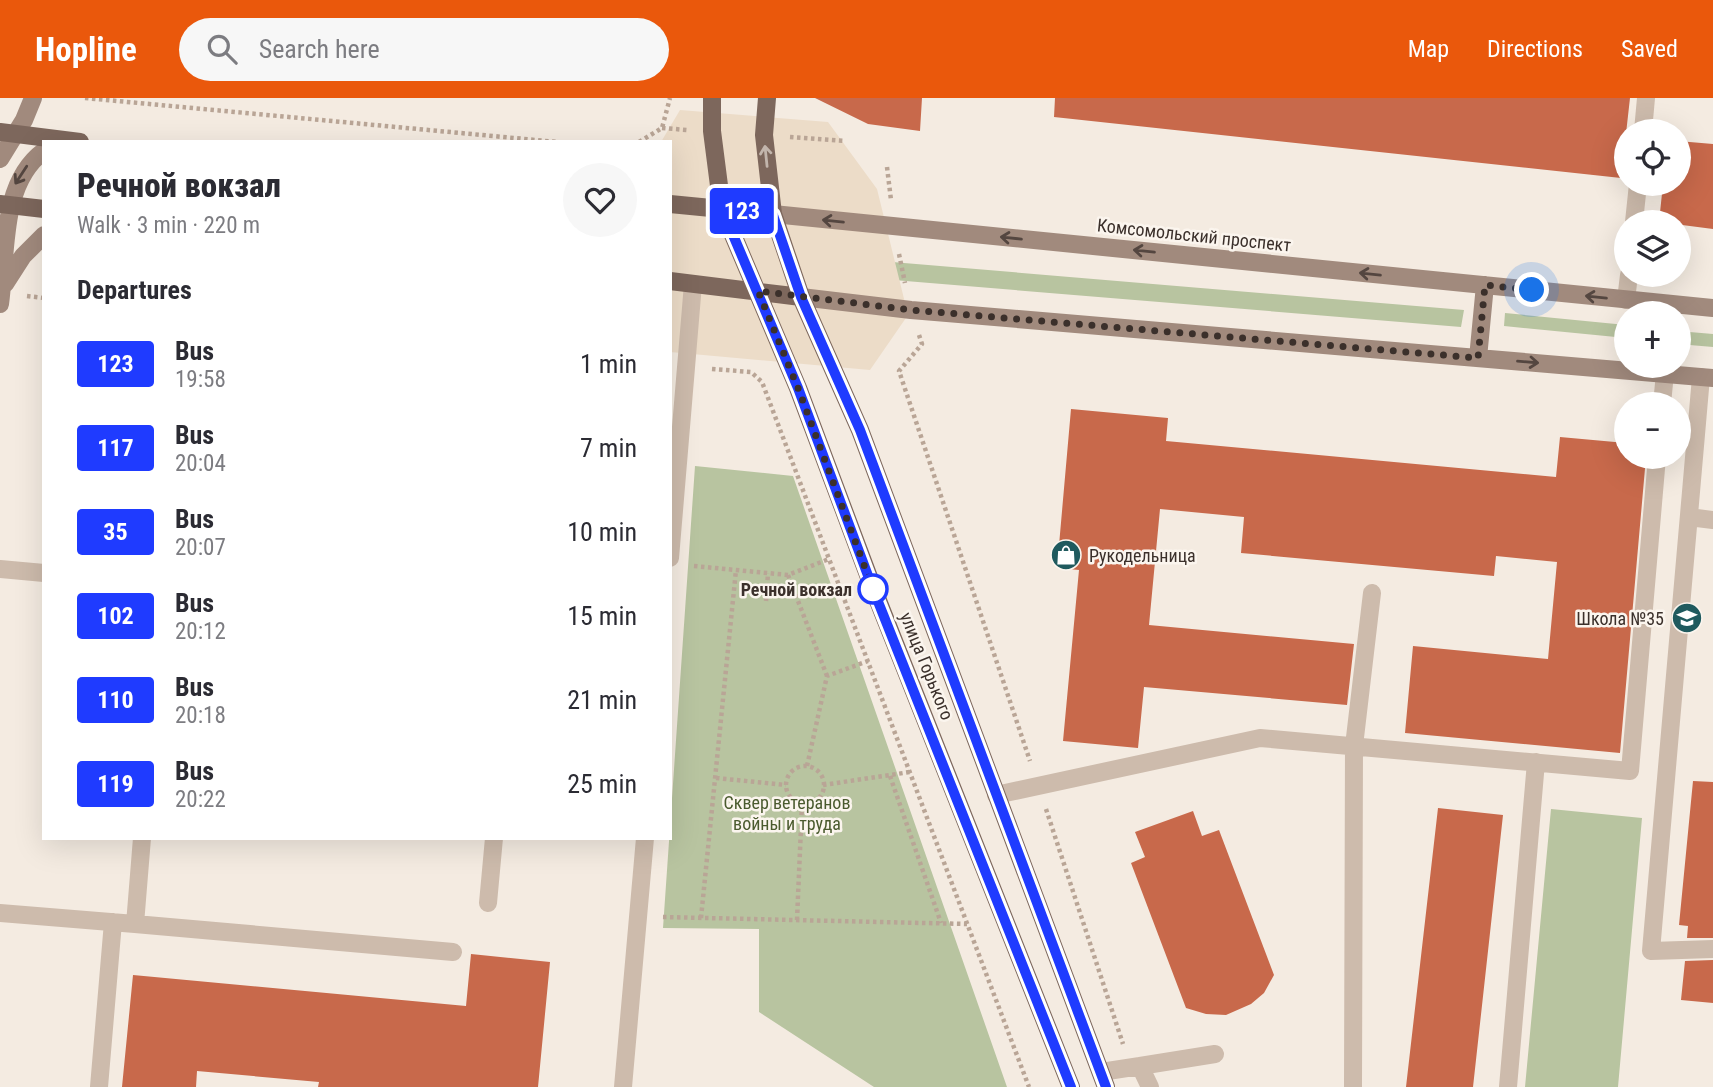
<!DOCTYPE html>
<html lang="en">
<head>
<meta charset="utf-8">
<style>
	body { margin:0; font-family:"Roboto Condensed",sans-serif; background:#f7f7f7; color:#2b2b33; height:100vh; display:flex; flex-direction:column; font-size:26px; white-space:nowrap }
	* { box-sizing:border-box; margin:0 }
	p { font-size:23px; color:#7c7c81 }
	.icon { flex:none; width:38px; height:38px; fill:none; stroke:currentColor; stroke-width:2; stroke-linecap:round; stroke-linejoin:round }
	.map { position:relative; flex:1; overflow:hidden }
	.drawer { position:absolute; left:42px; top:42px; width:630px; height:700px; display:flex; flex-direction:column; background:#fff; border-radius:0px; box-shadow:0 7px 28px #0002 }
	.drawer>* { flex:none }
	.badge { padding:0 14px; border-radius:5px; font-size:24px; line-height:46px }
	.tools { position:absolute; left:1614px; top:21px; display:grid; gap:14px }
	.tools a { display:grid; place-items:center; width:77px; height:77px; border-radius:50%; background:#fff; box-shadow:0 7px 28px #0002; font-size:35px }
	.you { position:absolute; width:35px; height:35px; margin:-18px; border:5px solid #fff; border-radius:50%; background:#1a73e8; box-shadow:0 0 0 10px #1a73e833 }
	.map>.badge { position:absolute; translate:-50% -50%; box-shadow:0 0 0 4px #fff }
	h2 { padding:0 35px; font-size:26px; line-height:63px }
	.round { display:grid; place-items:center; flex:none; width:74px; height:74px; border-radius:37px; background:#f7f7f7 }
	.overview { display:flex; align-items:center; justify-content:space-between; height:119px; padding:0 35px }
	h1 { font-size:33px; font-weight:800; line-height:52px }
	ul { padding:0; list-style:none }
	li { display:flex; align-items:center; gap:21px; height:84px; padding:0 35px }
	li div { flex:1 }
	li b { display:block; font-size:26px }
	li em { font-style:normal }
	li .badge { min-width:77px; font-weight:700; text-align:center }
	header { display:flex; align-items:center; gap:42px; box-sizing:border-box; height:98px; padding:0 35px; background:#ea580c; color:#fff }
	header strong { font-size:33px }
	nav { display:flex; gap:38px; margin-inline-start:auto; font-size:24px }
	.search { width:490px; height:63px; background:#f7f7f7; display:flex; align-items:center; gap:18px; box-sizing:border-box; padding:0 24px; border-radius:38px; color:#7c7c81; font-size:26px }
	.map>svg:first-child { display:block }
</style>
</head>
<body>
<header>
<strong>Hopline</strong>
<div class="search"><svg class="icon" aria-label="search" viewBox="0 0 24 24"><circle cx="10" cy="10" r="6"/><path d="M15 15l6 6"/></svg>Search here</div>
<nav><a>Map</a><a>Directions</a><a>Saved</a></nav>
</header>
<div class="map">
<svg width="1713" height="989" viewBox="0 0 1713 989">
	<rect width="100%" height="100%" fill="#f4ebe1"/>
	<path fill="#b8c4a0" d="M 856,161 L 1464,212 L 1461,229 L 857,179 Z
		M 1505,215 L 1626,227 L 1626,240 L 1504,228 Z
		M 1678,233 L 1713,236 L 1713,249 L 1678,246 Z
		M 695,368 L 793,378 L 1007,989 L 874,989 L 759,914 L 759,831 L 663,830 Z
		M 1551,711 L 1642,720 L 1618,989 L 1525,989 Z"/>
	<path fill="#ecdcc8" d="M 680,12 L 828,24 L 877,91 L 908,217 L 870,272 L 670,254 L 670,44 L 661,44 Z"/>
	<path fill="#c8694b" d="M 815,0 L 922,0 L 920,33 L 868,26 Z
		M 1055,0 L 1630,0 L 1621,80 L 1054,19 Z
		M 1678,43 L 1713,46 L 1713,131 L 1659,124 L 1663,86 L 1678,86 Z
		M 1071,311 L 1168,320 L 1166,343 L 1556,379 L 1560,339 L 1626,345 L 1626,359 L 1646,359 L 1620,655 L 1405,635 L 1413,548 L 1548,561 L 1557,464 L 1496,458 L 1494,478 L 1241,455 L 1244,419 L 1160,411 L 1149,527 L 1354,546 L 1347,607 L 1144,589 L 1138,650 L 1063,643 L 1079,472 L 1057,470 Z
		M 1693,683 L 1713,684 L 1713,840 L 1687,840 L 1688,828 L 1679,827 Z
		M 1438,710 L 1503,717 L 1473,989 L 1406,989 Z
		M 1193,713 L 1202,738 L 1219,732 L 1274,877 L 1264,895 L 1251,906 L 1226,917 L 1206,916 L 1186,910 L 1131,765 L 1145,759 L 1135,734 Z
		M 471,856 L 550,864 L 538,989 L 318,989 L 319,984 L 197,973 L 196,989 L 122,989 L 133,877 L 466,908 Z
		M 1713,862 L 1713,905 L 1681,902 L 1685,863 Z"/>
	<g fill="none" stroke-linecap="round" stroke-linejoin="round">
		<path stroke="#b9a596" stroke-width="4.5" stroke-dasharray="3.5 3.5" stroke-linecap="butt" d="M 85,0 L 557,44
			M 662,30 L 687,32
			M 790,39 L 845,43
			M 639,44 L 662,30 L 670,0
			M 887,69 L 891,102
			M 899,156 L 905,185
			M 27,198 L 44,200
			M 919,237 L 922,246 L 899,273 L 1030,663
			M 712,271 L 751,274 L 762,284 L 1029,989
			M 694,468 L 788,477 L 829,461
			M 788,477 L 827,578
			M 766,503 L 768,475
			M 807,668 L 827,578 L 868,563
			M786 687a19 19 0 1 1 38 0a19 19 0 1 1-38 0Z
			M 890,678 L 941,825
			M 716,680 L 786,687
			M 823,687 L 910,674
			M 1046,711 L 1123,946
			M 663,819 L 967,826
			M 701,820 L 736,472
			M 797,822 L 802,706"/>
		<path stroke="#cdbbac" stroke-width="18" d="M 1643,33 L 1646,0
			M 1634,124 L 1638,86
			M 1626,202 L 1629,177
			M 1701,279 L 1651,853 L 1713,851
			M 1662,306 L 1665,275
			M 1689,419 L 1713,422
			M 0,471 L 44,475
			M 996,697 L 1260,640 L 1630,673 L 1657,359
			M 488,805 L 494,740
			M 0,815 L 135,826 L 142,740
			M 135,826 L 453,854
			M 1140,968 L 1215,956
			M 1101,974 L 1140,968 L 1150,989
			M 99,989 L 113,824
			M 1353,989 L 1354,648 L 1372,495
			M 1508,989 L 1536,664"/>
		<path stroke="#cdbbac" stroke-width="18" d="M 670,460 L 693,186
			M 623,989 L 645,740"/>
		<path stroke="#a18a7d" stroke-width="18" d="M 0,61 L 24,22 L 33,0
			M 773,116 L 1713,210
			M 5,186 L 23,158 L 44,137
			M 801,199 L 911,212 L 1713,280
			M 0,206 C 7,155 0,85 44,53
			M 1478,260 L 1485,187"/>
		<path stroke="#7d675c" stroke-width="18" d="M 712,0 L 712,33 L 722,111 L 798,290 L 873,490 L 1071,989
			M 767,0 L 764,37 L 773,116 L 801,199 L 860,332 L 1106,989
			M 0,34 L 80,44
			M 0,106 L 44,111
			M 670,106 L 773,116
			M 670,183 L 801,199"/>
	</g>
	<defs><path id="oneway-shaft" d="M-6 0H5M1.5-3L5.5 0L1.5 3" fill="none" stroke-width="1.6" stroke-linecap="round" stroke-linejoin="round" transform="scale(1.75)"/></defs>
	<use stroke="#c2b5ac" href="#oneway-shaft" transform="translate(766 58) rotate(-96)"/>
	<g stroke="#544640">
		<use href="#oneway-shaft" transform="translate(21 77) rotate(123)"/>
		<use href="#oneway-shaft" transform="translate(833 123) rotate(-174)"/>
		<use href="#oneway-shaft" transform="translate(1011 140) rotate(-174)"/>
		<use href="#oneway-shaft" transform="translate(1144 153) rotate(-174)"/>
		<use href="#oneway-shaft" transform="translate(1370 176) rotate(-174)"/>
		<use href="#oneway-shaft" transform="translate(1596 199) rotate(-174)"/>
		<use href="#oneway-shaft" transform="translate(1528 264) rotate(5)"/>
	</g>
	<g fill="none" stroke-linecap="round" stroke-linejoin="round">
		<g stroke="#fff" stroke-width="16">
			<path id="line" d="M 1071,989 L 873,491 L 798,290 L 722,111 L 773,117 L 801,199 L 860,332 L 1106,989"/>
		</g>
		<use href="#line" stroke="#1f3bff" stroke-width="10"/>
		<path stroke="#3b302b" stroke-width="7" stroke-dasharray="0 12.6" d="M 873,491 L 798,290 L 758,193 L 911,212 L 1478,260 L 1485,187 L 1532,192"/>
	</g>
	<defs>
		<g id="shop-disc" transform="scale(1.575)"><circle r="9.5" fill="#1f5a5e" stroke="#fbf5ee"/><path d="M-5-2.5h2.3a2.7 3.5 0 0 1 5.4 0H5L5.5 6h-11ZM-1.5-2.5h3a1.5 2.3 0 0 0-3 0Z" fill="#fff"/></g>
		<g id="school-disc" transform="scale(1.575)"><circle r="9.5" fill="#1f5a5e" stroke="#fbf5ee"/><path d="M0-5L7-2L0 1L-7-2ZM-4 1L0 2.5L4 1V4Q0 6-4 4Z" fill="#fff"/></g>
	</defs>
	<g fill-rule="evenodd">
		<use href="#shop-disc" x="1066" y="457"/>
		<use href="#school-disc" x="1687" y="520"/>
	</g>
	<circle fill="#fff" stroke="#1f3bff" stroke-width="3.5" cx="873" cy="491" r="14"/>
	<g text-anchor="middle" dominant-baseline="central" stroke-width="5" stroke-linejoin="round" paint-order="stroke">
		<g font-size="18" fill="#3b302b" stroke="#fbf5ee">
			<text transform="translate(1194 137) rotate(6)">Комсомольский проспект</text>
			<text transform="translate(927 568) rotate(68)">улица Горького</text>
		</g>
		<g font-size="18" fill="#3b302b" stroke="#fbf5ee" text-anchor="start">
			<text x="1089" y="457">Рукодельница</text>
			<text x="1664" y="520" text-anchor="end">Школа №35</text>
		</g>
		<g font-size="18" font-weight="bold" fill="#3b302b" stroke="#fbf5ee" text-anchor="end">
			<text x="852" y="491">Речной вокзал</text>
		</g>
		<g font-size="18" fill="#4a5a2e" stroke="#fbf5ee">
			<text x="787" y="704">Сквер ветеранов<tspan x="787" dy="21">войны и труда</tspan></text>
		</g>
	</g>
</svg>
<div class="tools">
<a><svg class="icon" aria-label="locate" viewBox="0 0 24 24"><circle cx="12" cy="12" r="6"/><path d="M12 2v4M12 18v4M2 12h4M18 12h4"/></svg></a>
<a><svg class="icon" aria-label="layers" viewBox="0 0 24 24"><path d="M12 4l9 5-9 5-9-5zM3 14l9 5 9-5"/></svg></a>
<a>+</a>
<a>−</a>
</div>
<div class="you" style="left:1532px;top:192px"></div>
<b class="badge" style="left:742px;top:113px;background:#1f3bff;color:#fff">123</b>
<section class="drawer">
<div class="overview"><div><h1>Речной вокзал</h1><p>Walk · 3 min · 220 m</p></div><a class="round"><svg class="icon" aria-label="heart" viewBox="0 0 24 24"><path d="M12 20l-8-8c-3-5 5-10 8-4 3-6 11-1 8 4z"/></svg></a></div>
<h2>Departures</h2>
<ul>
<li><span class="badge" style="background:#1f3bff;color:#fff">123</span><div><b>Bus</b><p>19:58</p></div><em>1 min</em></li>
<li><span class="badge" style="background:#1f3bff;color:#fff">117</span><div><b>Bus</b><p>20:04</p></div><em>7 min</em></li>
<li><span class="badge" style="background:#1f3bff;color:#fff">35</span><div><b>Bus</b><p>20:07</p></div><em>10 min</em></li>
<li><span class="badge" style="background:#1f3bff;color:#fff">102</span><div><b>Bus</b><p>20:12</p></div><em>15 min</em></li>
<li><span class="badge" style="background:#1f3bff;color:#fff">110</span><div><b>Bus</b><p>20:18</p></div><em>21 min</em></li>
<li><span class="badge" style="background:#1f3bff;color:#fff">119</span><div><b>Bus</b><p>20:22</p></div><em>25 min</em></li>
</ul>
</section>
</div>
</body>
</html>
